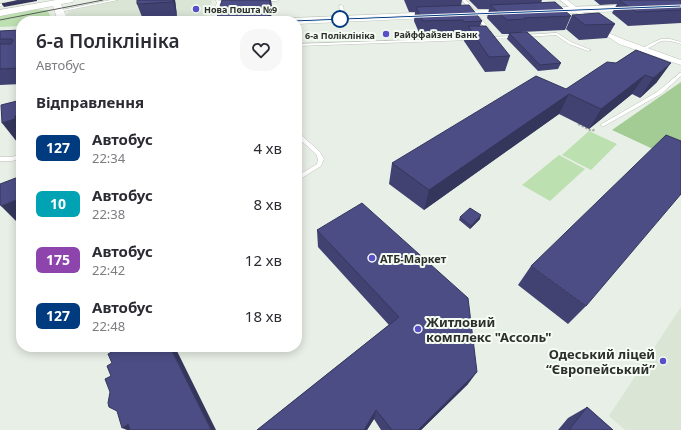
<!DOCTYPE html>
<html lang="uk">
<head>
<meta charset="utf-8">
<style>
	body { margin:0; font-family:"Noto Sans",sans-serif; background:#f7f7f7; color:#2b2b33; height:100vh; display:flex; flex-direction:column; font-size:15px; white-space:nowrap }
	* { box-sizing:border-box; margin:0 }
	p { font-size:13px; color:#7c7c81 }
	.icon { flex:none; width:22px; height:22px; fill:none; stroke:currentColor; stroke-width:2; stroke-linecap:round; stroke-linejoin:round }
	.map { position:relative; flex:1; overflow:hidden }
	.drawer { position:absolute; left:16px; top:16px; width:286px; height:336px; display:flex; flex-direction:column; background:#fff; border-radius:16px; box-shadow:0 2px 10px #0003 }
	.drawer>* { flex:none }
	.badge { padding:0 8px; border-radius:6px; font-size:14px; line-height:26px }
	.map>.badge { position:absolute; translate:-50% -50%; box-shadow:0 0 0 2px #fff }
	h2 { padding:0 20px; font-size:15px; line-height:36px }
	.round { display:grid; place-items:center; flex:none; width:42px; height:42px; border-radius:16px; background:#f7f7f7 }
	.overview { display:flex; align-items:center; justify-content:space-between; height:68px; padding:0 20px }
	h1 { font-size:19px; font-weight:600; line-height:30px }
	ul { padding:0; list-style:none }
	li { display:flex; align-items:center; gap:12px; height:56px; padding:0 20px }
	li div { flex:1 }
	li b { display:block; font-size:15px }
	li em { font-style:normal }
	li .badge { min-width:44px; font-weight:700; text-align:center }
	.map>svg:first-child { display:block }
</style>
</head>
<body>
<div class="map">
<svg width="681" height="430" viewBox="0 0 681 430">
	<rect width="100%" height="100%" fill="#e8efe6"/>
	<path fill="#dae5d6" d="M 117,0 L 211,0 L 212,2 L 204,21 L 71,21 L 66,15 L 69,11 Z
		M 681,307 L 681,430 L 625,430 L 609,416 Z"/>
	<path fill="#bde0b1" d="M 30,9 L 47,10 L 50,15 L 49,19 L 46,21 L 21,21 L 21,26 L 0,27 L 0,14 Z
		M 589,131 L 617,144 L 591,170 L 562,155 Z
		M 559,155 L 585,169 L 550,201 L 522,185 Z"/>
	<path fill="#a2cc94" d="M 681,82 L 681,162 L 612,130 Z"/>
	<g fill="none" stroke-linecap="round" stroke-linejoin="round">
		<g stroke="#bdc4bb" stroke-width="1">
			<path id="lane" d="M 21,0 L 28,0 L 0,6 L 0,4 Z
				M 111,0 L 118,0 L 59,12 L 57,11 Z
				M 215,0 L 232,2 L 230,3 L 220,3 L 216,21 L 212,21 L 217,2 Z
				M 263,0 L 279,0 L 277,1 L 265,1 Z
				M 462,0 L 466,0 L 491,31 L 491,33 L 489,33 Z
				M 341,5 L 343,6 L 346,20 L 343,19 L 339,6 Z
				M 557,33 L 571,42 L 591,50 L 588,51 L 569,44 L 556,35 L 524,37 L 522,36 L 524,35 Z
				M 515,36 L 516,36 L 516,38 L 488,39 L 486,38 L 488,37 Z
				M 472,38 L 472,40 L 471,40 L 297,46 L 297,44 Z
				M 661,39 L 670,39 L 681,42 L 681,44 C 675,42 668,40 662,41 C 655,43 647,51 641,49 L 652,43 Z
				M 680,73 L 681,73 L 681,76 L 661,94 L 604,126 L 602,126 L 600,125 L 657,92 Z
				M 297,133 L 299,133 L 320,152 L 324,159 L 321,166 L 297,181 L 297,176 L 317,164 L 318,159 L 316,154 L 297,137 Z
				M 21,154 L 21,158 L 12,161 L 0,161 L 0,157 L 12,157 Z"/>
		</g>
		<g stroke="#bdc4bb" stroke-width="1">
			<path id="street" d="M 560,0 L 567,0 L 611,34 L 625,40 L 681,60 L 681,65 L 619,44 L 607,36 Z"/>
		</g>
		<g stroke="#bdc4bb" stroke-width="1">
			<path id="secondary" d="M 56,0 L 74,0 L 73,2 L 61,4 L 68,21 L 58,21 L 53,6 L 0,16 L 0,10 Z
				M 681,3 L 681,9 L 541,14 L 536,11 L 541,8 Z
				M 511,9 L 514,10 L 516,12 L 514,14 L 297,24 L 297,21 L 288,21 L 293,18 Z"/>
		</g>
		<path stroke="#a9afa8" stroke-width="1.5" stroke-dasharray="1.5 1" stroke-linecap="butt" d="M 269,18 L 282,17"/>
		<path stroke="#a9afa8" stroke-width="2" stroke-dasharray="2.5 1.5" stroke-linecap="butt" d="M 578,124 L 592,131 L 595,129"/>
		<use href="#lane" fill="#fff" fill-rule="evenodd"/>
		<use href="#street" fill="#fff" fill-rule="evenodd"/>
		<use href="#secondary" fill="#fff" fill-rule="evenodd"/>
		<path stroke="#595d58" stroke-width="1" d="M 0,20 L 103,0"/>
	</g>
	<path fill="#414272" d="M 175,0 L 177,16 L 142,17 L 137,4 Z
		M 404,0 L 462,0 L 461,6 L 482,21 L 480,26 L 510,56 L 505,71 L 485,72 L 464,41 L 465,36 L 461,36 L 459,34 L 420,35 L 414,21 L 415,12 L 409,12 Z
		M 469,0 L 542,0 L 541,3 L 571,16 L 565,30 L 521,32 L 561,63 L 558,69 L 538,71 L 507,39 L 509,34 L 502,34 L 487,18 L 489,9 L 478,9 Z
		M 594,0 L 681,0 L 681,23 L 628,26 L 612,13 L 617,4 L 600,5 Z
		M 572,15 L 615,24 L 607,38 L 579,40 L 566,29 Z
		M 21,30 L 21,84 L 0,85 L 0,31 Z
		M 636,50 L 657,82 L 640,98 L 632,94 L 589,129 L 559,114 L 424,210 L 389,184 L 392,163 L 566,89 L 616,63 Z
		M 460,217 L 480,219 L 470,229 L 459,220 Z
		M 317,230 L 468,384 L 421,430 L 381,430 L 374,419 L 367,430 L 257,430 L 389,325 L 318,247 Z
		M 531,266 L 586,306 L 568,324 L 518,285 Z
		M 587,407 L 613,430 L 558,430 L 568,418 Z"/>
	<path fill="#35365c" d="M 27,0 L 37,0 L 37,1 L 4,7 L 2,4 Z
		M 173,0 L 175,0 L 177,16 L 173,2 Z
		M 270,0 L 271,0 L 272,6 L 271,21 L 268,21 Z
		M 671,63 L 657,82 L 640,98 L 653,78 Z
		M 645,75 L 632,94 L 589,129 L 601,109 Z
		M 569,94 L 559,114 L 424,210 L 429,190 Z
		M 21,114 L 21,140 L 17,142 L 2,123 L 15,116 Z
		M 21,198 L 21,226 L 1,206 Z
		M 481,215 L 480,219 L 470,229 L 471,226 Z
		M 50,347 L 65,347 L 57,352 Z
		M 170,347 L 175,347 L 216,430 L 211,430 Z
		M 477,372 L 468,384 L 421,430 L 418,430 Z
		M 376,410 L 374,419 L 367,430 L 364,430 Z
		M 128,424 L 140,430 L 127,430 L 122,428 Z"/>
	<path fill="#4c4d84" stroke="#35365c" d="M 20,0 L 27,0 L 2,4 Z
		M 137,0 L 173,0 L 173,2 L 137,4 Z
		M 222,0 L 270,0 L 268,21 L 216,21 Z
		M 619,0 L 681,0 L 681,10 L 636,12 Z
		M 555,2 L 571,16 L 524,18 L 525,19 L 507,20 L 490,5 Z
		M 469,5 L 482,21 L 464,22 L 463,20 L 423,21 L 416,7 Z
		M 599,13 L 615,24 L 585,25 L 572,15 Z
		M 468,26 L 486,26 L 510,56 L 489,57 Z
		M 21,30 L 21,68 L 0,69 L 0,44 L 11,44 L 13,40 L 11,39 L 0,39 L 0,31 Z
		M 527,32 L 561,63 L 540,65 L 509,33 Z
		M 636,50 L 671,63 L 653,78 L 645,75 L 601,109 L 569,94 L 429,190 L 392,163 L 536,76 L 566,89 L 607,62 L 616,63 Z
		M 21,100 L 21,114 L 15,116 L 15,119 L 2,123 L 1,105 Z
		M 666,135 L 681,141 L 681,194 L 586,306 L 531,266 Z
		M 21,176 L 21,198 L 1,206 L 0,203 L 0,184 Z
		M 362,203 L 468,298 L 477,372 L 418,430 L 392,430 L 376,410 L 364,430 L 257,430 L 399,317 L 317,230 Z
		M 470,208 L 481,215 L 471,226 L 460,217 Z
		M 121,347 L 170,347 L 211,430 L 130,430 L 128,424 L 122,428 L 117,411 L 109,407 L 108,403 L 110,392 L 105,379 L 111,376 L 107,366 L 112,363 L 108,354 Z
		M 587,407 L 613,430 L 569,430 Z"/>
	<path fill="#003b80" stroke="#fff" d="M 681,5 L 681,7 L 293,22 L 291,21 L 293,20 Z"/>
	<g fill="#594fc7" stroke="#f5fcf3" stroke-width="1.5">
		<circle cx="196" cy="9" r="4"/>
		<circle cx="386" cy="34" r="4"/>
		<circle cx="372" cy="258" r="4"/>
		<circle cx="418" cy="329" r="4"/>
		<circle cx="663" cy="361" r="4"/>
	</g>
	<circle fill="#fff" stroke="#003b80" stroke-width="2" cx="340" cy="19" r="8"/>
	<g text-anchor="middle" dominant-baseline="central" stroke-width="4" stroke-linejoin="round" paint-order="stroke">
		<g font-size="9" font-weight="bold" fill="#2c2f2b" stroke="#f5fcf3" text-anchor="start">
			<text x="204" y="9">Нова Пошта №9</text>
			<text x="394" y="34">Райффайзен Банк</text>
		</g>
		<g font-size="9" font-weight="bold" fill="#2c2f2b" stroke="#f5fcf3">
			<text x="340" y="35">6-а Поліклініка</text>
		</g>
		<g font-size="11" font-weight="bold" fill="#2c2f2b" stroke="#f5fcf3" text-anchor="start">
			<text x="380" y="258">АТБ-Маркет</text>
		</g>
		<g font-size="13" font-weight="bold" fill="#2c2f2b" stroke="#f5fcf3" text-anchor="start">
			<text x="426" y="322">Житловий<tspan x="426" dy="15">комплекс "Ассоль"</tspan></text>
			<text x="655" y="354" text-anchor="end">Одеський ліцей<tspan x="655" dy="15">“Європейський”</tspan></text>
		</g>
	</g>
</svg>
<section class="drawer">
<div class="overview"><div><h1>6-а Поліклініка</h1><p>Автобус</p></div><a class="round"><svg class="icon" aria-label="heart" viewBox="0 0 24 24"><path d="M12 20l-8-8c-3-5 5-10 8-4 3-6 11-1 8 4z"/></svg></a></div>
<h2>Відправлення</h2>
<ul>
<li><span class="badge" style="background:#003b80;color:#fff">127</span><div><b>Автобус</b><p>22:34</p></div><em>4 хв</em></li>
<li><span class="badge" style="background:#00a3b4;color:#fff">10</span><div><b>Автобус</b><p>22:38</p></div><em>8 хв</em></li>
<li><span class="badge" style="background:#8e44ad;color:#fff">175</span><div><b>Автобус</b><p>22:42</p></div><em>12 хв</em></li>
<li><span class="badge" style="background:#003b80;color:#fff">127</span><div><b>Автобус</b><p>22:48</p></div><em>18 хв</em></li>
</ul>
</section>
</div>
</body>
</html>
